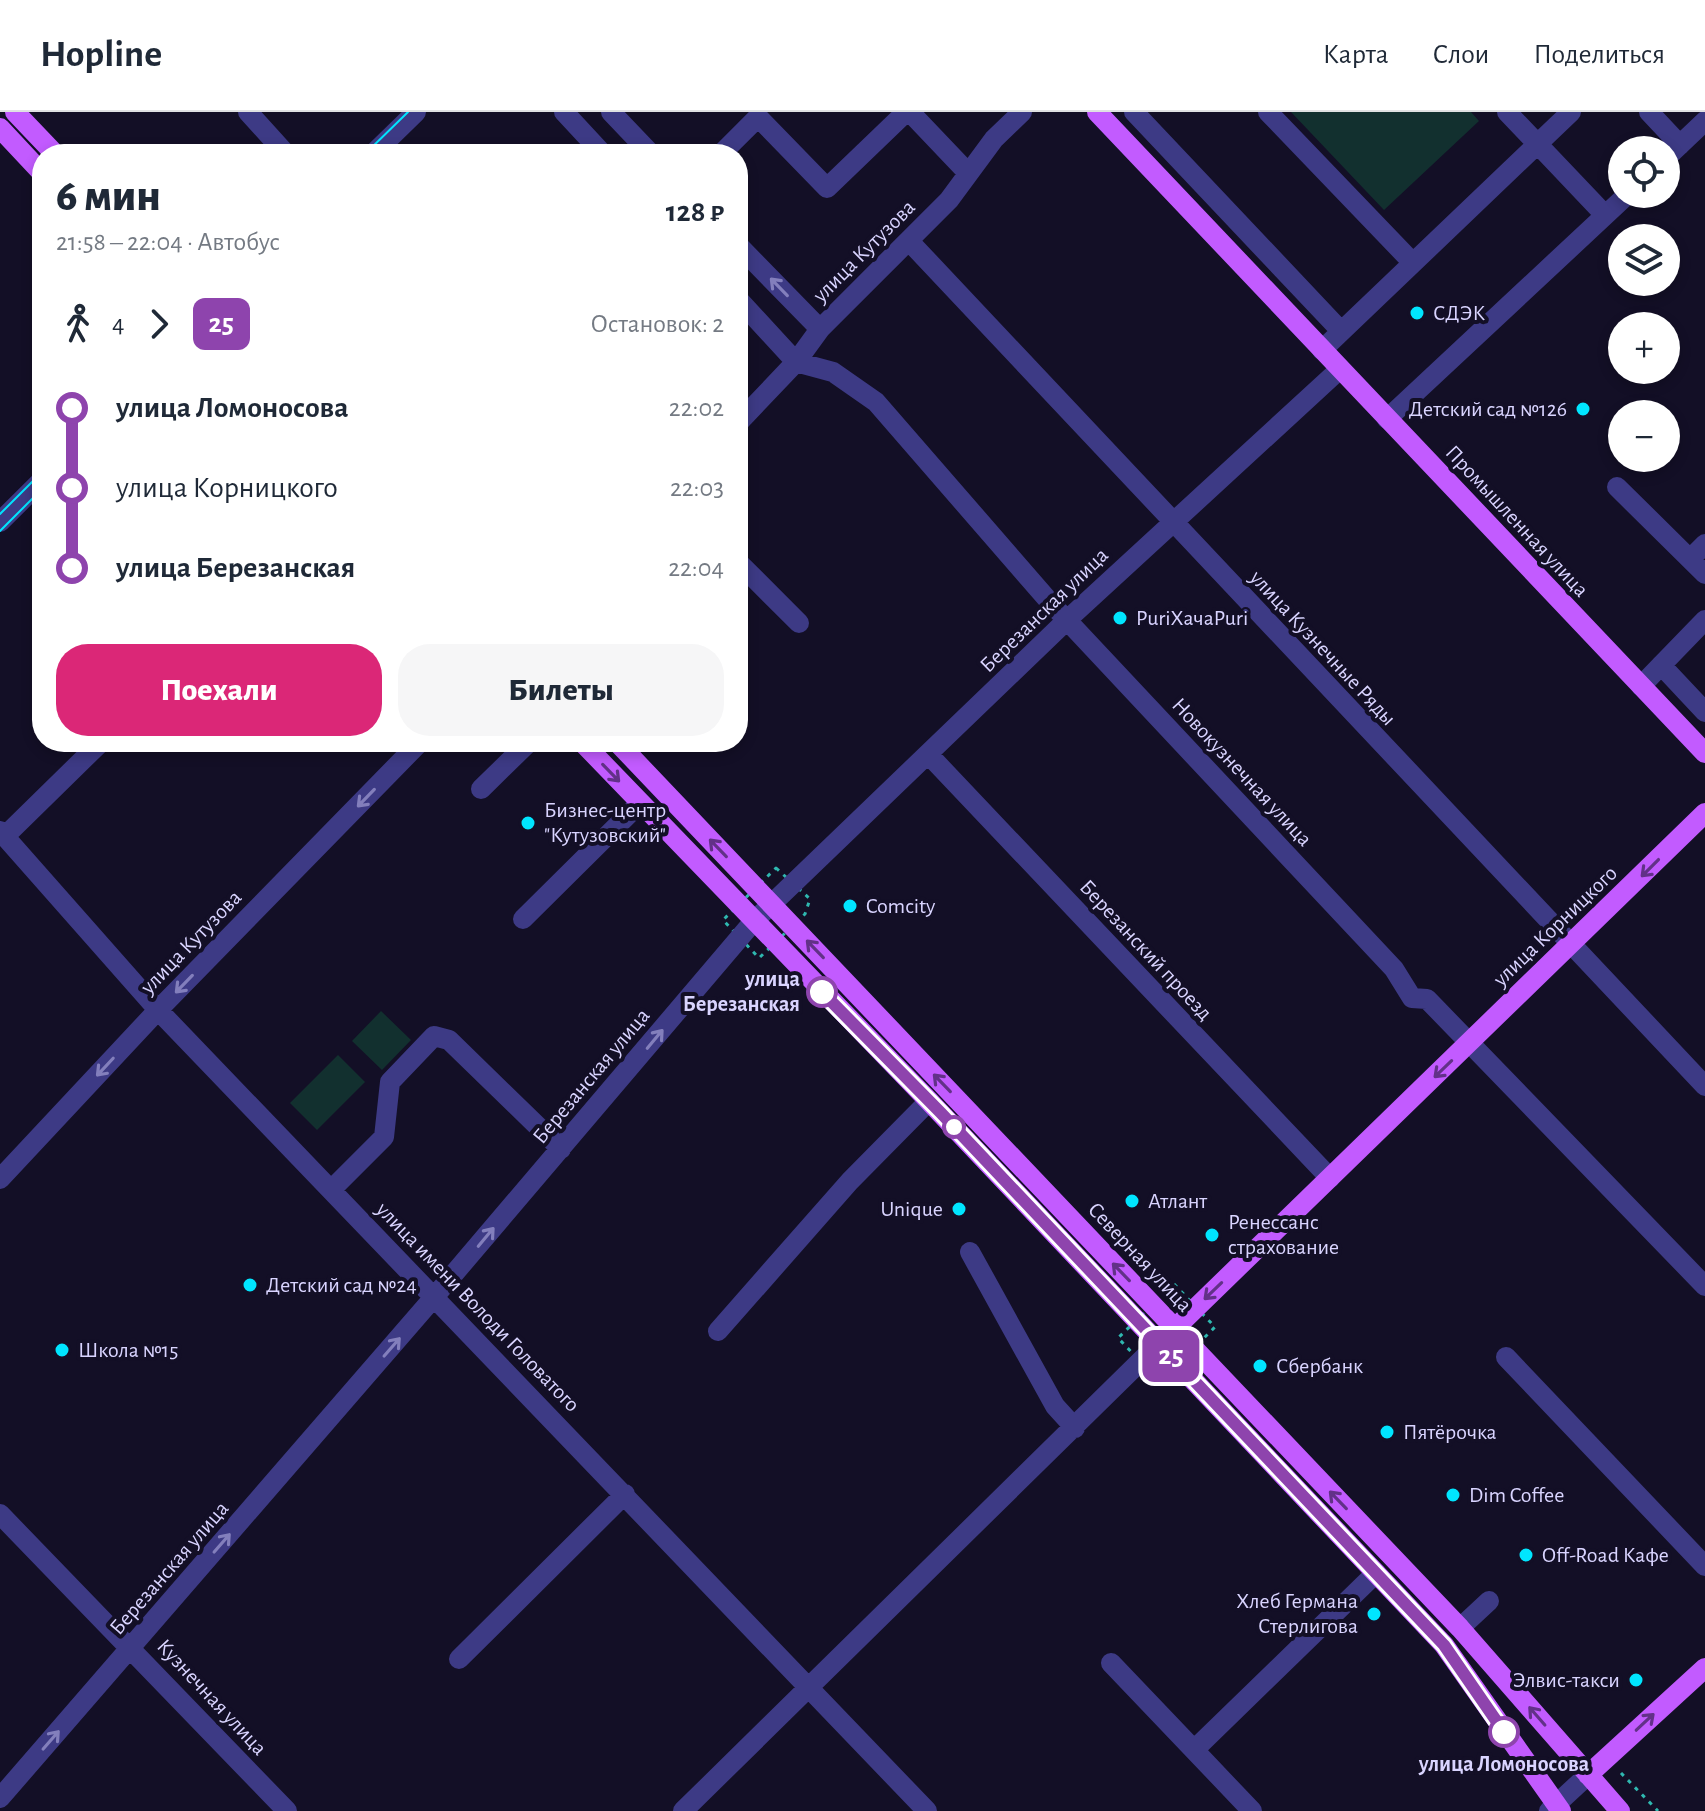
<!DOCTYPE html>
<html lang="ru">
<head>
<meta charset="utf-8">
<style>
	body { margin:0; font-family:"Alegreya Sans",sans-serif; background:#f6f6f7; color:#1f2937; height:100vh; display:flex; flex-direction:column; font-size:30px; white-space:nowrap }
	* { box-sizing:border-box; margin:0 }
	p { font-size:26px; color:#747a83 }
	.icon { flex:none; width:44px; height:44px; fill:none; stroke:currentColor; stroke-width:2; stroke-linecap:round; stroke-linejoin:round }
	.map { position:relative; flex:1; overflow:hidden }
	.drawer { position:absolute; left:32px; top:32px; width:716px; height:608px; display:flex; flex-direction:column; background:#fff; border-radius:32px; box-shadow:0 4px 12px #0003 }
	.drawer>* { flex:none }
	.badge { padding:0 16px; border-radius:12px; font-size:28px; line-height:52px }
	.buttons { position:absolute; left:1608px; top:24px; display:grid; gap:16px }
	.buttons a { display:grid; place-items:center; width:72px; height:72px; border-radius:50%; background:#fff; box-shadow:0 4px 12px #0003; font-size:40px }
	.map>.badge { position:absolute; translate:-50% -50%; box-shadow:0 0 0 4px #fff }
	.legs { display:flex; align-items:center; gap:12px; height:88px; padding:0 24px; font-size:26px }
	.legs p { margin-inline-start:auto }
	.overview { display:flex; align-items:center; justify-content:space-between; height:136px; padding:0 24px }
	h1 { font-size:44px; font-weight:800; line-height:60px }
	.action { display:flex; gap:16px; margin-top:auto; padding:16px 24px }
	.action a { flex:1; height:92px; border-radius:32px; background:#db2777; color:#fff; font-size:32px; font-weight:800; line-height:92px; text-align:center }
	.action a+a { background:#f6f6f7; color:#1f2937 }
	ul { padding:0 24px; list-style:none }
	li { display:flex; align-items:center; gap:28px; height:80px; font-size:30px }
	li i { display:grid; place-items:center; width:12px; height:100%; margin:0 10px; background:currentColor }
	li i::after { content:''; width:20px; height:20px; margin:-10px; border:6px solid; border-radius:50%; background:#fff }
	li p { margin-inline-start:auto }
	li:first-child i { background:linear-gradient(#0000 50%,currentColor 0) }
	li:last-child i { background:linear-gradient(currentColor 50%,#0000 0) }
	header { display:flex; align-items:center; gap:48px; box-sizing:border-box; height:112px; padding:0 40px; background:#fff; border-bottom:2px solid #e0e1e3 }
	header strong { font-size:38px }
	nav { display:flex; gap:44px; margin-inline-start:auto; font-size:28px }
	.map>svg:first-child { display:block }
</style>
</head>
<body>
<header>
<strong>Hopline</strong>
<nav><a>Карта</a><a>Слои</a><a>Поделиться</a></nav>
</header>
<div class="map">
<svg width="1705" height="1699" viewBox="0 0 1705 1699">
	<rect width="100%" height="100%" fill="#130f26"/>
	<path fill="#12302f" d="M 1291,0 L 1471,0 L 1479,9 L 1384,98 Z
		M 381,899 L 411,928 L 382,958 L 352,929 Z
		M 338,943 L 365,970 L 317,1018 L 290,991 Z"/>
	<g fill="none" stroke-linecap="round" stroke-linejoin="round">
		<path stroke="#2fb8b0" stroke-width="3" stroke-dasharray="4 6" stroke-linecap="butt" d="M 776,756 L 810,787 L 805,802 L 759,846 L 723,808 Z
			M 1174,1172 L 1215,1215 L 1160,1270 L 1118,1226 Z
			M 1621,1661 L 1658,1699"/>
		<path stroke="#3d3a85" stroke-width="20" d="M 248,0 L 286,42
			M 564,0 L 603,42
			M 611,0 L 651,42
			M 910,0 L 968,61
			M 1134,0 L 1341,219
			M 1268,0 L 1413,151
			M 1507,0 L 1605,103
			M 1649,0 L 1680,33
			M 373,42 L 416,0
			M 721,42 L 758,5 L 827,76 L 906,0
			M 1666,46 L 1705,9
			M 909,129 L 1705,974
			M 738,133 L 820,217
			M 738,187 L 796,250 L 833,260 L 876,290 L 1048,488 L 1394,857 L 1412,886 L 1427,887 L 1705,1174
			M 1322,238 L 1571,0
			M 1387,307 L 1628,82
			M 738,311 L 796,250 L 820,217 L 949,88 L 994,27 L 1022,0
			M 1617,375 L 1705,462
			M 0,410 L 42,368
			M 1690,447 L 1705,432
			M 738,450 L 799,511
			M 1661,553 L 1705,600
			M 1641,574 L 1705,508
			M 928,642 L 1330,1066
			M 481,677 L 529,630
			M 0,719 L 158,898 L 927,1699
			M 5,724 L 101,630
			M 523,807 L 640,691
			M 0,1067 L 158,898 L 420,630
			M 332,1077 L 384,1025 L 390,970 L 434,924 L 449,928 L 561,1037
			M 970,1140 L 1055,1294 L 1075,1316
			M 718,1219 L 850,1069 L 929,989
			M 1506,1245 L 1705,1454
			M 0,1402 L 287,1699
			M 1460,1516 L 1489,1489
			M 459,1547 L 625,1382
			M 1111,1551 L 1194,1638
			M 0,1686 L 435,1184 L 753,810 L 1067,508 L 1340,257
			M 683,1699 L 1159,1231
			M 1252,1699 L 1194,1638 L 1376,1461
			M 1549,1699 L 1588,1663"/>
		<path stroke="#c25bff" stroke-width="20" d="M 15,0 L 55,42
			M 1097,0 L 1705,641
			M 0,16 L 42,61
			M 582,630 L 929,989 L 1444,1533 L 1561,1699
			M 617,630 L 1460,1516 L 1620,1699
			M 1166,1225 L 1705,701
			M 1588,1663 L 1705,1556"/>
		<path stroke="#00e5ff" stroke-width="2" d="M 365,42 L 408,0
			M 0,402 L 42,360
			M 0,419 L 42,377"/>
	</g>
	<defs><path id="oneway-shaft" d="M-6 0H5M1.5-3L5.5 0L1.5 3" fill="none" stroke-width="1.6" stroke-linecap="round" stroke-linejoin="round" transform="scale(2)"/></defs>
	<g stroke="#837fbc">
		<use href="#oneway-shaft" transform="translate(779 175) rotate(-134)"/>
		<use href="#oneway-shaft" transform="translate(366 686) rotate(134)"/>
		<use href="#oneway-shaft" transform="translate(184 872) rotate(134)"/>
		<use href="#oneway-shaft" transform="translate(655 927) rotate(-50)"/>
		<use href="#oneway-shaft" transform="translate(105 955) rotate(133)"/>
		<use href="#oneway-shaft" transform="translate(486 1125) rotate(-50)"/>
		<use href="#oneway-shaft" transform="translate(392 1235) rotate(-49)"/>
		<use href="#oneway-shaft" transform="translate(222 1431) rotate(-49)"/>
		<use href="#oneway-shaft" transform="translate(51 1628) rotate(-49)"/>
	</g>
	<g stroke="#623188">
		<use href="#oneway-shaft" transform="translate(611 661) rotate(46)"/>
		<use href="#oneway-shaft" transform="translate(718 736) rotate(-134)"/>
		<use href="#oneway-shaft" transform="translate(1650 756) rotate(135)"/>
		<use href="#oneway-shaft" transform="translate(815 837) rotate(-134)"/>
		<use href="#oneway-shaft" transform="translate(1443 957) rotate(136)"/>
		<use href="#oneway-shaft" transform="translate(942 971) rotate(-134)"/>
		<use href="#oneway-shaft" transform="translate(1121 1160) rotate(-134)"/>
		<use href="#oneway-shaft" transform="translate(1213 1179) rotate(136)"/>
		<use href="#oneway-shaft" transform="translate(1338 1388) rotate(-134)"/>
		<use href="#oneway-shaft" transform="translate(1537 1604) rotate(-131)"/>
		<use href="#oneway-shaft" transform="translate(1645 1610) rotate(-43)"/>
	</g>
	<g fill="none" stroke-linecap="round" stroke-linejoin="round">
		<g stroke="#fff" stroke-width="18">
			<path id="line-1" d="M 822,880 L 941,1001 L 1444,1533 L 1504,1620"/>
		</g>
		<use href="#line-1" stroke="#8e44ad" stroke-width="12"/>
	</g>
	<g fill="#00e5ff" stroke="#130f26" stroke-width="3">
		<circle cx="1417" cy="201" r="8"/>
		<circle cx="1583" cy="297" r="8"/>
		<circle cx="1120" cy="506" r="8"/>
		<circle cx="528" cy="711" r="8"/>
		<circle cx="850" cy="794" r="8"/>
		<circle cx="1132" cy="1089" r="8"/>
		<circle cx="959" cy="1097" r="8"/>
		<circle cx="1212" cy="1123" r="8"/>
		<circle cx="250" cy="1173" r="8"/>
		<circle cx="62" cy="1238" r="8"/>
		<circle cx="1260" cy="1254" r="8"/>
		<circle cx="1387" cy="1320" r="8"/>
		<circle cx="1453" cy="1383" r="8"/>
		<circle cx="1526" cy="1443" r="8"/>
		<circle cx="1374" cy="1502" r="8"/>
		<circle cx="1636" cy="1568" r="8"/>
	</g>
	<g fill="#fff" stroke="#8e44ad" stroke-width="4">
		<circle cx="822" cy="880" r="14"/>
		<circle cx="954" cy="1015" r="10"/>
		<circle cx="1504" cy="1620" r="14"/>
	</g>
	<g text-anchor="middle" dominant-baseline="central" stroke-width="8" stroke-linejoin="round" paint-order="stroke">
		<g font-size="22" fill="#d9d4ff" stroke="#130f26">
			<text transform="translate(864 139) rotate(-45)">улица Кутузова</text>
			<text transform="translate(1517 409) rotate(47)">Промышленная улица</text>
			<text transform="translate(1044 498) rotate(-44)">Березанская улица</text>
			<text transform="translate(1323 536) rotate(47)">улица Кузнечные Ряды</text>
			<text transform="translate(1242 660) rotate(47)">Новокузнечная улица</text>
			<text transform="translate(1555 814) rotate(-44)">улица Корницкого</text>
			<text transform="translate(191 830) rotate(-46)">улица Кутузова</text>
			<text transform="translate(1146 838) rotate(47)">Березанский проезд</text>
			<text transform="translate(591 964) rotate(-50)">Березанская улица</text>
			<text transform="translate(1140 1145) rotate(47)">Северная улица</text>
			<text transform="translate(478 1195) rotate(46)">улица имени Володи Головатого</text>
			<text transform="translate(169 1456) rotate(-49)">Березанская улица</text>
			<text transform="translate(212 1585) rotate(47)">Кузнечная улица</text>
		</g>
		<g font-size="22" fill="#d9d4ff" stroke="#130f26" text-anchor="start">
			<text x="1433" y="201">СДЭК</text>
			<text x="1567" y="297" text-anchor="end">Детский сад №126</text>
			<text x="1136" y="506">PuriХачаPuri</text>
			<text x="544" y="698">Бизнес-центр<tspan x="544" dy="25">"Кутузовский"</tspan></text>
			<text x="866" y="794">Comcity</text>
			<text x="1148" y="1089">Атлант</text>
			<text x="943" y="1097" text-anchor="end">Unique</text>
			<text x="1228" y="1110">Ренессанс<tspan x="1228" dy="25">страхование</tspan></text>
			<text x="266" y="1173">Детский сад №24</text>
			<text x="78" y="1238">Школа №15</text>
			<text x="1276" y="1254">Сбербанк</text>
			<text x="1403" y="1320">Пятёрочка</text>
			<text x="1469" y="1383">Dim Coffee</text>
			<text x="1542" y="1443">Off-Road Кафе</text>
			<text x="1358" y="1489" text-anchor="end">Хлеб Германа<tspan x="1358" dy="25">Стерлигова</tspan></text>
			<text x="1620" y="1568" text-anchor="end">Элвис-такси</text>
		</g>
		<g font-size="22" font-weight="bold" fill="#d9d4ff" stroke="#130f26" text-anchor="end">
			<text x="800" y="867">улица<tspan x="800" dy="25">Березанская</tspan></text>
			<text x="1504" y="1652" text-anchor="middle">улица Ломоносова</text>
		</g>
	</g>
</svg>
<div class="buttons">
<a><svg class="icon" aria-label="locate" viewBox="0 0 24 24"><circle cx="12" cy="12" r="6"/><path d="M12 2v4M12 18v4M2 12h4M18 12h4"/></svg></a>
<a><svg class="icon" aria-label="layers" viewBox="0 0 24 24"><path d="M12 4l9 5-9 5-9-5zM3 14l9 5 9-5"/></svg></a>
<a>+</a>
<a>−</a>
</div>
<b class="badge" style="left:1171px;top:1244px;background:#8e44ad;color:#fff">25</b>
<section class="drawer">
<div class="overview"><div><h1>6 мин</h1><p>21:58 – 22:04 · Автобус</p></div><b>128 ₽</b></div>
<div class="legs"><svg class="icon" aria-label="walk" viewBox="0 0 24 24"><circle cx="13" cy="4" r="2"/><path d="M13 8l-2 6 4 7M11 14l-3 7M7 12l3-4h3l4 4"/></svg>4<svg class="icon" aria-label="forward" viewBox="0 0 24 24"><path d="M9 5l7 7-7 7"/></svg><b class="badge" style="background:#8e44ad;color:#fff">25</b><p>Остановок: 2</p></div>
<ul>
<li><i style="color:#8e44ad"></i><b>улица Ломоносова</b><p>22:02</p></li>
<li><i style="color:#8e44ad"></i><span>улица Корницкого</span><p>22:03</p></li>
<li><i style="color:#8e44ad"></i><b>улица Березанская</b><p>22:04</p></li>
</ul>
<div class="action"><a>Поехали</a><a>Билеты</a></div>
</section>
</div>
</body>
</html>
